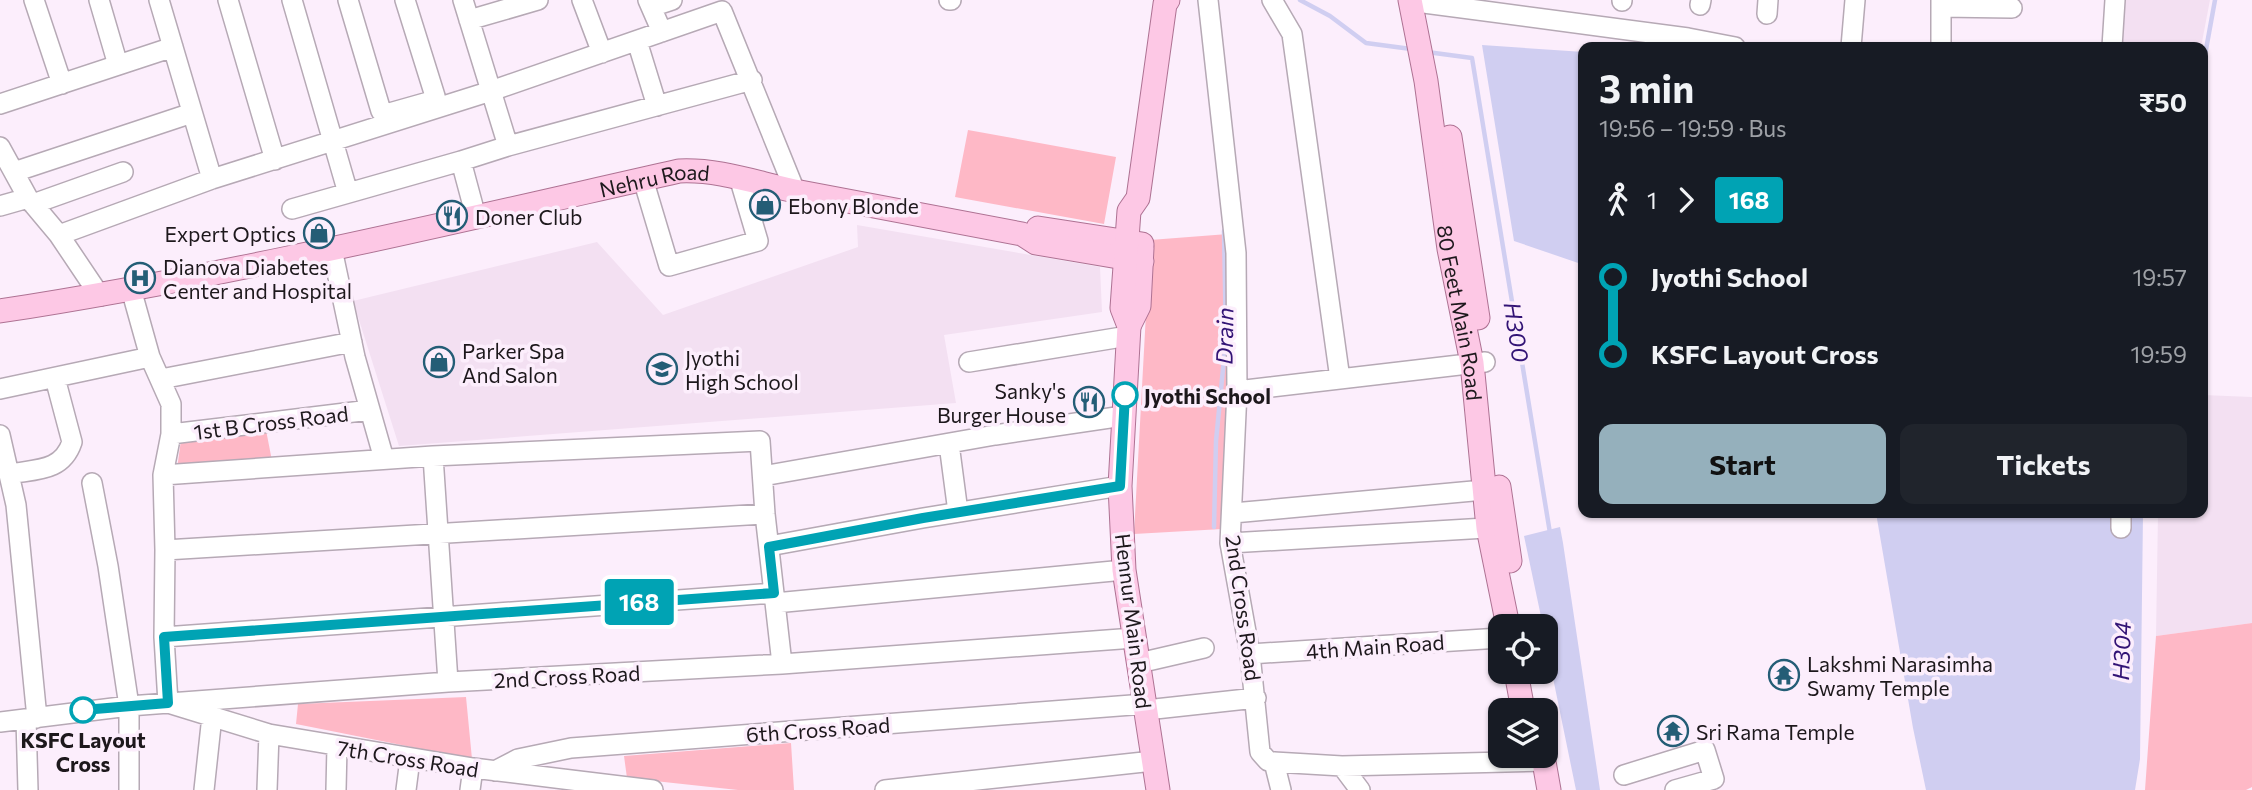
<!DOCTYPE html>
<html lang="en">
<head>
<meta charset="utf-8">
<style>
	body { margin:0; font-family:Commissioner,sans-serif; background:#20242c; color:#f1f3f6; height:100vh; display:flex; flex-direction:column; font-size:26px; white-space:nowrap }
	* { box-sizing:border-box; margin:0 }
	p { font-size:23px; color:#9ea1a6 }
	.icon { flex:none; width:38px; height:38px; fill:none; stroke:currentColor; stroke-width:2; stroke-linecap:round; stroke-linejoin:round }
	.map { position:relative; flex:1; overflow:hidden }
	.sheet { position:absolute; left:1578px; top:42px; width:630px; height:476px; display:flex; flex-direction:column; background:#171b24; border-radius:14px; box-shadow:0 2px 5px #0004 }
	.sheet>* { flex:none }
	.badge { padding:0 14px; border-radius:5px; font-size:24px; line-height:46px }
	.buttons { position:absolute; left:1488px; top:614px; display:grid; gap:14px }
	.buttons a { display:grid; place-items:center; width:70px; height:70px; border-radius:14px; background:#171b24; box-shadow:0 2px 5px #0004; font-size:35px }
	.map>.badge { position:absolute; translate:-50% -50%; box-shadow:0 0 0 4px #fff }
	.legs { display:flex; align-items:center; gap:10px; height:77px; padding:0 21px; font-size:23px }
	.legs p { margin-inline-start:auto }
	.head { display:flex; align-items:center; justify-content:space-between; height:119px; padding:0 21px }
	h1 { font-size:38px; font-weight:700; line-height:52px }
	.button { display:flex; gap:14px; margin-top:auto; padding:14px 21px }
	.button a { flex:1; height:80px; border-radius:14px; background:#95b0bc; color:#111; font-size:28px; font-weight:700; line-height:80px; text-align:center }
	.button a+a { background:#20242c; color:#f1f3f6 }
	ul { padding:0 21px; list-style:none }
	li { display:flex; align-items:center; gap:24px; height:77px; font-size:26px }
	li i { display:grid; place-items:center; width:10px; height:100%; margin:0 9px; background:currentColor }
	li i::after { content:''; width:18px; height:18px; margin:-9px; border:5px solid; border-radius:50%; background:#171b24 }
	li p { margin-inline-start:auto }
	li:first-child i { background:linear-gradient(#0000 50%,currentColor 0) }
	li:last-child i { background:linear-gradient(currentColor 50%,#0000 0) }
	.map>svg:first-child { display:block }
</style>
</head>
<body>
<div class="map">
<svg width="2252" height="790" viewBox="0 0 2252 790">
	<rect width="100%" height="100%" fill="#fceefc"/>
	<path fill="#f3e0f2" d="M 2122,0 L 2210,0 L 2201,47 L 2118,47 Z
		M 857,225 L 1100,267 L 1102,312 L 944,335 L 956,403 L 399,446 L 353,301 L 597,242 L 663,315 L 858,247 Z
		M 2203,395 L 2252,397 L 2252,623 L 2156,636 L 2158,513 L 2203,513 Z"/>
	<path fill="#feb8c6" d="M 968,130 L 1116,157 L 1104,224 L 955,197 Z
		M 1228,234 L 1229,391 L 1222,529 L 1134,534 L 1150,240 Z
		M 266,430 L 273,466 L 177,469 L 181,440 Z
		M 2252,623 L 2252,787 L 2246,790 L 2145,790 L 2156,636 Z
		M 466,697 L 472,759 L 296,724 L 298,704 Z
		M 791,743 L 794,790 L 738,790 L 627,778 L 624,756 Z"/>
	<path fill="#d0cef1" d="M 1482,45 L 1584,52 L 1584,265 L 1514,241 Z
		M 1876,513 L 2143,513 L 2140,759 L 2135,790 L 1926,790 L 1913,728 Z
		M 1560,527 L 1563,543 L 1600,790 L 1576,790 L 1545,639 L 1545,626 L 1543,626 L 1524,536 Z"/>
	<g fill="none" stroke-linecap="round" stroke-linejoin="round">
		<path stroke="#d0cef1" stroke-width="4.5" d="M 1300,0 L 1330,16 L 1366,43 L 1411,49
			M 1427,52 L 1472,58 L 1550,533
			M 2203,66 L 2215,0
			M 1214,527 L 1216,441 L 1226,338 L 1224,231"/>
		<g stroke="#b6a9b5" stroke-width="22">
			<path id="minor" d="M 34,0 L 62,84
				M 99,0 L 118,65
				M 159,0 L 212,179
				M 228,0 L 275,160
				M 292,0 L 348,193
				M 348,0 L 381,111 L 386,114 L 432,101 L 435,96 L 405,0
				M 463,0 L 508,146
				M 582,0 L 602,53
				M 648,0 L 662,32
				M 949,0 L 951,0
				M 1208,0 L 1236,253 L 1237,391 L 1230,543 L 1250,654 L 1260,752 L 1268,761 L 1274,762 L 1342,766 L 1544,761
				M 1272,0 L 1292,34 L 1340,379
				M 1622,1 L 1622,0
				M 1411,3 L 1424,3 L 1688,38 L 1735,47
				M 1700,5 L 1701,0
				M 651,7 L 672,0
				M 1941,7 L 2012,8
				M 1767,14 L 1768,0
				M 469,20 L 538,0
				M 637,41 L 657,106
				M 1851,47 L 1855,0
				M 1941,47 L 1941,0
				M 2112,47 L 2115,0
				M 0,104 L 173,47
				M 0,147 L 28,198 L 59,235 L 100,296
				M 14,172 L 192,113
				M 643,179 L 669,266 L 758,241 L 739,177
				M 33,204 L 123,172
				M 0,206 L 28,198
				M 292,209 L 461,161
				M 476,217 L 461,161 L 508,146 L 752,80
				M 59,235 L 212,179 L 491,91 L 722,11 L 795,191
				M 332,249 L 355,357 L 384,459
				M 131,289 L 150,357 L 171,404 L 171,434 L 163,475 L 165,550 L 164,637 L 168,703 L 269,734 L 473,768 L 653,790
				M 969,362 L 1128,336
				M 161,379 L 352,342
				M 0,389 L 150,357
				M 1237,391 L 1485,362
				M 171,434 L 370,410
				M 0,435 L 16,505 L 37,718
				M 949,444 L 958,512
				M 433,456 L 448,682
				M 9,474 C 36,469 62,472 72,442 L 55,378
				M 163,475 L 433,456 L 760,441 L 765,514 L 782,664
				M 763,476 L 995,435 L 1123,416
				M 92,483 L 108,566 L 129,706 L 129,790
				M 1233,513 L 1484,490
				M 2121,528 L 2121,513
				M 1230,543 L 1503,527
				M 769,546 L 923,518 L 1120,486
				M 165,550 L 765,514
				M 775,603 L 1124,570
				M 164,637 L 774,593
				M 1250,654 L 1500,638
				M 1139,663 L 1204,648
				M 1146,710 L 1256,698
				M 26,719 L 28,790
				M 0,722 L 129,706 L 448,682 L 782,664 L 1134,638
				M 1274,762 L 1281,790
				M 1342,766 L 1360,790
				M 495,771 L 518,759 L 571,748 L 1145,704
				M 1624,775 L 1705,750 L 1714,779 L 1675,790
				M 204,790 L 212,716
				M 267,790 L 269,734
				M 336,790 L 337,746
				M 406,790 L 410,759
				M 470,790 L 473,768
				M 885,790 L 1153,761"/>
		</g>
		<g stroke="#ae7293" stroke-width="25">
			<g id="major">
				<path id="s1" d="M 1410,0 L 1426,81 L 1449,249 L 1472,363 L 1488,528 L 1508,626"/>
				<path d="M 1450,137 L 1478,318"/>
				<path d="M 1038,228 L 1142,244"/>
				<path id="s2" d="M 0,311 C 228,276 453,222 679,171 C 721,169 759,184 800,192 C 874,206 948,220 1022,234 L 1036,243 L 1142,261"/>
				<path d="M 1129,326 L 1139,306 L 1142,248"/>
				<path d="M 1499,487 L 1510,561"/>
				<path d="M 1516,672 L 1523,710"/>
				<path d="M 1543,756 L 1549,790"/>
				<path d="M 1158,790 L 1124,570 L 1120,486 L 1129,326 L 1122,308 L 1129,211 L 1138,198 L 1165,4 L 1168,0"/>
			</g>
		</g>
		<use href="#minor" stroke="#fff" stroke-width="19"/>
		<use href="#major" stroke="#fdc8e5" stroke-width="23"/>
	</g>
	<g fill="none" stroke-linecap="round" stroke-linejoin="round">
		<g stroke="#fff" stroke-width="16">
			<path id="line-1" d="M 83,710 L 168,703 L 164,637 L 774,593 L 769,547 L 923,518 L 1120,486 L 1125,395"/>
		</g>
		<use href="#line-1" stroke="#00a3b4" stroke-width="10"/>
	</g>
	<defs>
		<g id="shop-ring" transform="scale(1.575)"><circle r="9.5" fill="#fceefc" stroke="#245d76" stroke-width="1.5"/><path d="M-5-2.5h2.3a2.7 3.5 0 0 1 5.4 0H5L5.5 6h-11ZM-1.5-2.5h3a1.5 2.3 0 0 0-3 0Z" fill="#245d76"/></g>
		<g id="restaurant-ring" transform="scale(1.575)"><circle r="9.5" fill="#fceefc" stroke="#245d76" stroke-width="1.5"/><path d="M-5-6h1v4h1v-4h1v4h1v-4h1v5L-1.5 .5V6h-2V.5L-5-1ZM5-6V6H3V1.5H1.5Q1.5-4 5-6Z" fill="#245d76"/></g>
		<g id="hospital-ring" transform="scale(1.575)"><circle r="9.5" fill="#fceefc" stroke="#245d76" stroke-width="1.5"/><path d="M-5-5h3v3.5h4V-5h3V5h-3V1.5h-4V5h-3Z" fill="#245d76"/></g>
		<g id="school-ring" transform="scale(1.575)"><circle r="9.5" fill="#fceefc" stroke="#245d76" stroke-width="1.5"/><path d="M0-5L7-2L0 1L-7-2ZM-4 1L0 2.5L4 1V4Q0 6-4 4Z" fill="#245d76"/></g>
		<g id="temple-ring" transform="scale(1.575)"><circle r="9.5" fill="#fceefc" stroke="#245d76" stroke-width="1.5"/><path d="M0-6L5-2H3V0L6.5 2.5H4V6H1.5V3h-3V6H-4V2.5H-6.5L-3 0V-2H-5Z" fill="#245d76"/></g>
	</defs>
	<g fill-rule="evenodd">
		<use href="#shop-ring" x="765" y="205"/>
		<use href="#restaurant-ring" x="452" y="216"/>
		<use href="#shop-ring" x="319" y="233"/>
		<use href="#hospital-ring" x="140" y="278"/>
		<use href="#shop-ring" x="439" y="362"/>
		<use href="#school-ring" x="662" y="369"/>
		<use href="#restaurant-ring" x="1089" y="402"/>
		<use href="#temple-ring" x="1784" y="675"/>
		<use href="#temple-ring" x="1673" y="731"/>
	</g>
	<g fill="#fff" stroke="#00a3b4" stroke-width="3.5">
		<circle cx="1125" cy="395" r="12"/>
		<circle cx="83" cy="710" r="12"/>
	</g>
	<g text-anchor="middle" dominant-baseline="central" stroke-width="7" stroke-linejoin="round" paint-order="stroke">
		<g font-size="21" fill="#1d181c" stroke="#fceefc">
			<text stroke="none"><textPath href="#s2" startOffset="668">Nehru Road</textPath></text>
			<text stroke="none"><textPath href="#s1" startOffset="317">80 Feet Main Road</textPath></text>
			<text transform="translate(271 422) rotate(-7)">1st B Cross Road</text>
			<text transform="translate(1244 608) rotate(82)">2nd Cross Road</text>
			<text transform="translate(1134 621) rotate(83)">Hennur Main Road</text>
			<text transform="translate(1375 646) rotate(-4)">4th Main Road</text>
			<text transform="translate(567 676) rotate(-3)">2nd Cross Road</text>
			<text transform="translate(818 729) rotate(-4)">6th Cross Road</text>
			<text transform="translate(408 758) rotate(9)">7th Cross Road</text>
		</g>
		<g font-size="21" fill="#1d181c" stroke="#fceefc" text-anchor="start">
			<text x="788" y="205">Ebony Blonde</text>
			<text x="475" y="216">Doner Club</text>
			<text x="296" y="233" text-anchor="end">Expert Optics</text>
			<text x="163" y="266">Dianova Diabetes<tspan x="163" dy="24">Center and Hospital</tspan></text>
			<text x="462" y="350">Parker Spa<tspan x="462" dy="24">And Salon</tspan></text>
			<text x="685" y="357">Jyothi<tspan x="685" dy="24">High School</tspan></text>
			<text x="1066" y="390" text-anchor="end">Sanky's<tspan x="1066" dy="24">Burger House</tspan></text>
			<text x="1807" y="663">Lakshmi Narasimha<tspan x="1807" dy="24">Swamy Temple</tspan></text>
			<text x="1696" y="731">Sri Rama Temple</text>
		</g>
		<g font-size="21" font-weight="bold" fill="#1d181c" stroke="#fceefc" text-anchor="start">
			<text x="1144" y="395">Jyothi School</text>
			<text x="83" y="739" text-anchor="middle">KSFC Layout<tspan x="83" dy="24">Cross</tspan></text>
		</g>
		<g font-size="23" font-style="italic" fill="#321375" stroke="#fceefc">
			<text transform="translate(1517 332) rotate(81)">H300</text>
			<text transform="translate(1224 336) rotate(-89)">Drain</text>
			<text transform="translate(2121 651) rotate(-88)">H304</text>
		</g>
	</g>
</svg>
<div class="buttons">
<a><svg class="icon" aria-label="locate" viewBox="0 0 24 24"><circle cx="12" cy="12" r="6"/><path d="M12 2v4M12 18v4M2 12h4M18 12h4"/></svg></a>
<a><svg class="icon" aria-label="layers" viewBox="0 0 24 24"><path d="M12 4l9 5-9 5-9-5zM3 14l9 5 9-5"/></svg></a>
</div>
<b class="badge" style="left:639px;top:602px;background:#00a3b4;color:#fff">168</b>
<section class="sheet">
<div class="head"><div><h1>3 min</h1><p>19:56 – 19:59 · Bus</p></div><b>₹50</b></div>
<div class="legs"><svg class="icon" aria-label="walk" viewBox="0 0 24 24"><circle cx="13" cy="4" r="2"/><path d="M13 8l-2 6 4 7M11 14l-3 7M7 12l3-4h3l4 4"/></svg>1<svg class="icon" aria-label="forward" viewBox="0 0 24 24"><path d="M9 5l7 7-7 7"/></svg><b class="badge" style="background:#00a3b4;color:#fff">168</b></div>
<ul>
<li><i style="color:#00a3b4"></i><b>Jyothi School</b><p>19:57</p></li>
<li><i style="color:#00a3b4"></i><b>KSFC Layout Cross</b><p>19:59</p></li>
</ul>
<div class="button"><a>Start</a><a>Tickets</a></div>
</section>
</div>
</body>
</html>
